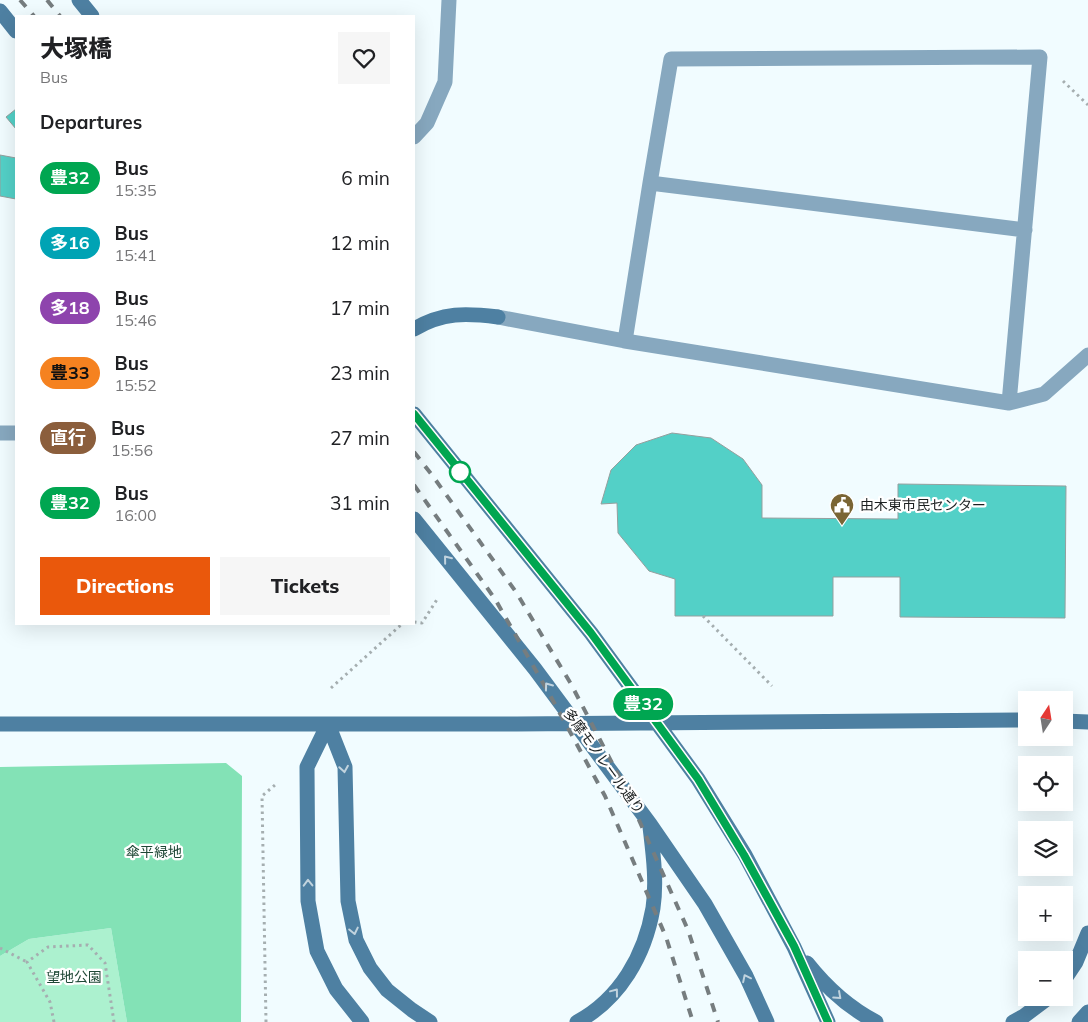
<!DOCTYPE html>
<html lang="en">
<head>
<meta charset="utf-8">
<style>
	body { margin:0; font-family:Mulish,"Noto Sans JP",sans-serif; background:#f6f6f6; color:#202124; height:100vh; display:flex; flex-direction:column; font-size:19px; white-space:nowrap }
	* { box-sizing:border-box; margin:0 }
	p { font-size:16px; color:#757577 }
	.icon { flex:none; width:28px; height:28px; fill:none; stroke:currentColor; stroke-width:2; stroke-linecap:round; stroke-linejoin:round }
	.map { position:relative; flex:1; overflow:hidden }
	.sheet { position:absolute; left:15px; top:15px; width:400px; height:610px; display:flex; flex-direction:column; background:#fff; border-radius:0px; box-shadow:0 5px 20px #0002 }
	.sheet>* { flex:none }
	.badge { padding:0 10px; border-radius:16px; font-size:18px; line-height:32px }
	.needle { width:32px; rotate:12deg }
	.tools { position:absolute; left:1018px; top:691px; display:grid; gap:10px }
	.tools a { display:grid; place-items:center; width:55px; height:55px; border-radius:0px; background:#fff; box-shadow:0 5px 20px #0002; font-size:25px }
	.map>.badge { position:absolute; translate:-50% -50%; box-shadow:0 0 0 2px #fff }
	h2 { padding:0 25px; font-size:19px; line-height:45px }
	.round { display:grid; place-items:center; flex:none; width:52px; height:52px; border-radius:0px; background:#f6f6f6 }
	.head { display:flex; align-items:center; justify-content:space-between; height:85px; padding:0 25px }
	h1 { font-size:24px; font-weight:800; line-height:38px }
	.primary-button { display:flex; gap:10px; margin-top:auto; padding:10px 25px }
	.primary-button a { flex:1; height:58px; border-radius:0px; background:#ea580c; color:#fff; font-size:20px; font-weight:800; line-height:58px; text-align:center }
	.primary-button a+a { background:#f6f6f6; color:#202124 }
	ul { padding:0; list-style:none }
	li { display:flex; align-items:center; gap:15px; height:65px; padding:0 25px }
	li div { flex:1 }
	li b { display:block; font-size:19px }
	li em { font-style:normal }
	li .badge { min-width:55px; font-weight:700; text-align:center }
	.map>svg:first-child { display:block }
</style>
</head>
<body>
<div class="map">
<svg width="1088" height="1022" viewBox="0 0 1088 1022">
	<rect width="100%" height="100%" fill="#f1fcff"/>
	<path fill="#acf1cf" d="M 111,928 L 127,1022 L 0,1022 L 0,956 L 29,939 Z"/>
	<path fill="#83e2b6" d="M 226,763 L 242,776 L 241,1022 L 127,1022 L 111,928 L 29,939 L 0,956 L 0,767 Z"/>
	<path fill="#53d0c7" stroke="#959f9e" d="M 16,109 L 16,129 L 6,117 Z
		M 0,155 L 16,158 L 16,199 L 0,196 Z
		M 672,433 L 711,438 L 743,459 L 762,485 L 762,518 L 898,519 L 898,484 L 1066,486 L 1065,618 L 900,617 L 900,577 L 833,577 L 833,616 L 675,616 L 675,579 L 649,571 L 618,533 L 617,503 L 601,504 L 611,470 L 636,445 Z"/>
	<g fill="none" stroke-linecap="round" stroke-linejoin="round">
		<path stroke="#a5aeb0" stroke-width="3" stroke-dasharray="2.5 4" stroke-linecap="butt" d="M 1063,81 L 1088,105
			M 703,616 L 772,686
			M 414,622 L 422,623 L 438,598
			M 331,688 L 402,624
			M 0,948 L 27,962
			M 54,1022 L 50,1002 L 27,962 L 48,947 L 88,945 L 105,963 L 114,1022
			M 266,1022 L 262,796 L 275,785"/>
		<path stroke="#87a8bf" stroke-width="15" d="M 414,137 L 427,123 L 445,82 L 449,0
			M 650,183 L 1025,230
			M 498,317 L 625,341 L 1009,403 L 1044,394 L 1088,355
			M 625,341 L 650,183 L 671,59 L 1040,57 L 1009,403
			M 0,433 L 16,433"/>
		<path stroke="#4e80a2" stroke-width="15" d="M 79,0 L 92,16
			M 0,11 L 16,31
			M 414,329 C 443,312 466,313 498,317
			M 414,414 L 591,633 L 698,779 L 745,855 L 794,947 L 828,1022
			M 414,519 L 535,669 L 650,824 L 705,904 L 746,976 L 767,1022
			M 1064,721 L 1088,722
			M 0,724 L 517,724 L 1026,720
			M 328,724 L 345,767 L 348,901 L 356,940 L 370,968 L 387,990 L 412,1010 L 430,1022
			M 328,724 L 307,767 L 308,901 L 317,951 L 336,989 L 362,1022
			M 807,963 C 826,987 849,1008 876,1022
			M 1064,980 L 1076,962 L 1088,933
			M 577,1022 C 620,999 645,955 653,908 C 657,881 653,853 650,827
			M 1013,1022 L 1024,1016 L 1048,998
			M 1079,1022 L 1088,1012"/>
		<path stroke="#767d7f" stroke-width="4" stroke-dasharray="9 9" stroke-linecap="butt" d="M 20,0 L 34,16
			M 47,0 L 60,16
			M 414,452 L 432,475 L 516,592 L 571,684 L 622,782 L 688,930 L 718,1022
			M 414,485 L 495,599 L 551,697 L 605,796 L 666,937 L 693,1022"/>
	</g>
	<defs><path id="oneway-chevron" d="M-2-3.5L2.5 0L-2 3.5" fill="none" stroke-width="1.6" stroke-linecap="round" stroke-linejoin="round" transform="scale(1.25)"/></defs>
	<g stroke="#c1d3de">
		<use href="#oneway-chevron" transform="translate(447 559) rotate(-129)"/>
		<use href="#oneway-chevron" transform="translate(548 686) rotate(-126)"/>
		<use href="#oneway-chevron" transform="translate(344 769) rotate(81)"/>
		<use href="#oneway-chevron" transform="translate(308 883) rotate(-91)"/>
		<use href="#oneway-chevron" transform="translate(354 931) rotate(78)"/>
		<use href="#oneway-chevron" transform="translate(746 978) rotate(-116)"/>
		<use href="#oneway-chevron" transform="translate(615 992) rotate(-53)"/>
		<use href="#oneway-chevron" transform="translate(838 996) rotate(42)"/>
	</g>
	<g fill="none" stroke-linecap="round" stroke-linejoin="round">
		<g stroke="#fff" stroke-width="11">
			<path id="line" d="M 414,414 L 591,633 L 698,779 L 744,855 L 794,946 L 828,1022"/>
		</g>
		<use href="#line" stroke="#00a651" stroke-width="8"/>
	</g>
	<defs>
		<g id="civic-pin" transform="scale(1.25)"><path d="M0 17L-7.5 6A9.5 9.5 0 1 1 7.5 6Z" fill="#7a6534" stroke="#fff"/><path d="M-.6-6.5H3V-4.5H.6V-3L4-1V1h2V6H-6V1h2V-1L-.6-3ZM-1.2 2.5V6h2.4V2.5Z" fill="#fff"/></g>
	</defs>
	<g fill-rule="evenodd">
		<use href="#civic-pin" x="842" y="505"/>
	</g>
	<circle fill="#fff" stroke="#00a651" stroke-width="2.5" cx="460" cy="472" r="10"/>
	<g text-anchor="middle" dominant-baseline="central" stroke-width="4.5" stroke-linejoin="round" paint-order="stroke">
		<g font-size="14" fill="#1c2021" stroke="#fff" text-anchor="start">
			<text x="860" y="505">由木東市民センター</text>
		</g>
		<g font-size="14" fill="#1c2021" stroke="#fff">
			<text transform="translate(604 761) rotate(54)">多摩モノレール通り</text>
		</g>
		<g font-size="14" fill="#1e4735" stroke="#fff">
			<text x="154" y="852">傘平緑地</text>
			<text x="74" y="977">望地公園</text>
		</g>
	</g>
</svg>
<div class="tools">
<a><svg class="needle" viewBox="-14 -14 28 28"><path d="M0-13l5 13h-10z" fill="#e53935"/><path d="M0 13l5-13h-10z" fill="#757577"/></svg></a>
<a><svg class="icon" aria-label="locate" viewBox="0 0 24 24"><circle cx="12" cy="12" r="6"/><path d="M12 2v4M12 18v4M2 12h4M18 12h4"/></svg></a>
<a><svg class="icon" aria-label="layers" viewBox="0 0 24 24"><path d="M12 4l9 5-9 5-9-5zM3 14l9 5 9-5"/></svg></a>
<a>+</a>
<a>−</a>
</div>
<b class="badge" style="left:643px;top:704px;background:#00a651;color:#fff">豊32</b>
<section class="sheet">
<div class="head"><div><h1>大塚橋</h1><p>Bus</p></div><a class="round"><svg class="icon" aria-label="heart" viewBox="0 0 24 24"><path d="M12 20l-8-8c-3-5 5-10 8-4 3-6 11-1 8 4z"/></svg></a></div>
<h2>Departures</h2>
<ul>
<li><span class="badge" style="background:#00a651;color:#fff">豊32</span><div><b>Bus</b><p>15:35</p></div><em>6 min</em></li>
<li><span class="badge" style="background:#00a3b4;color:#fff">多16</span><div><b>Bus</b><p>15:41</p></div><em>12 min</em></li>
<li><span class="badge" style="background:#8e44ad;color:#fff">多18</span><div><b>Bus</b><p>15:46</p></div><em>17 min</em></li>
<li><span class="badge" style="background:#f58220;color:#111">豊33</span><div><b>Bus</b><p>15:52</p></div><em>23 min</em></li>
<li><span class="badge" style="background:#8b5e3c;color:#fff">直行</span><div><b>Bus</b><p>15:56</p></div><em>27 min</em></li>
<li><span class="badge" style="background:#00a651;color:#fff">豊32</span><div><b>Bus</b><p>16:00</p></div><em>31 min</em></li>
</ul>
<div class="primary-button"><a>Directions</a><a>Tickets</a></div>
</section>
</div>
</body>
</html>
